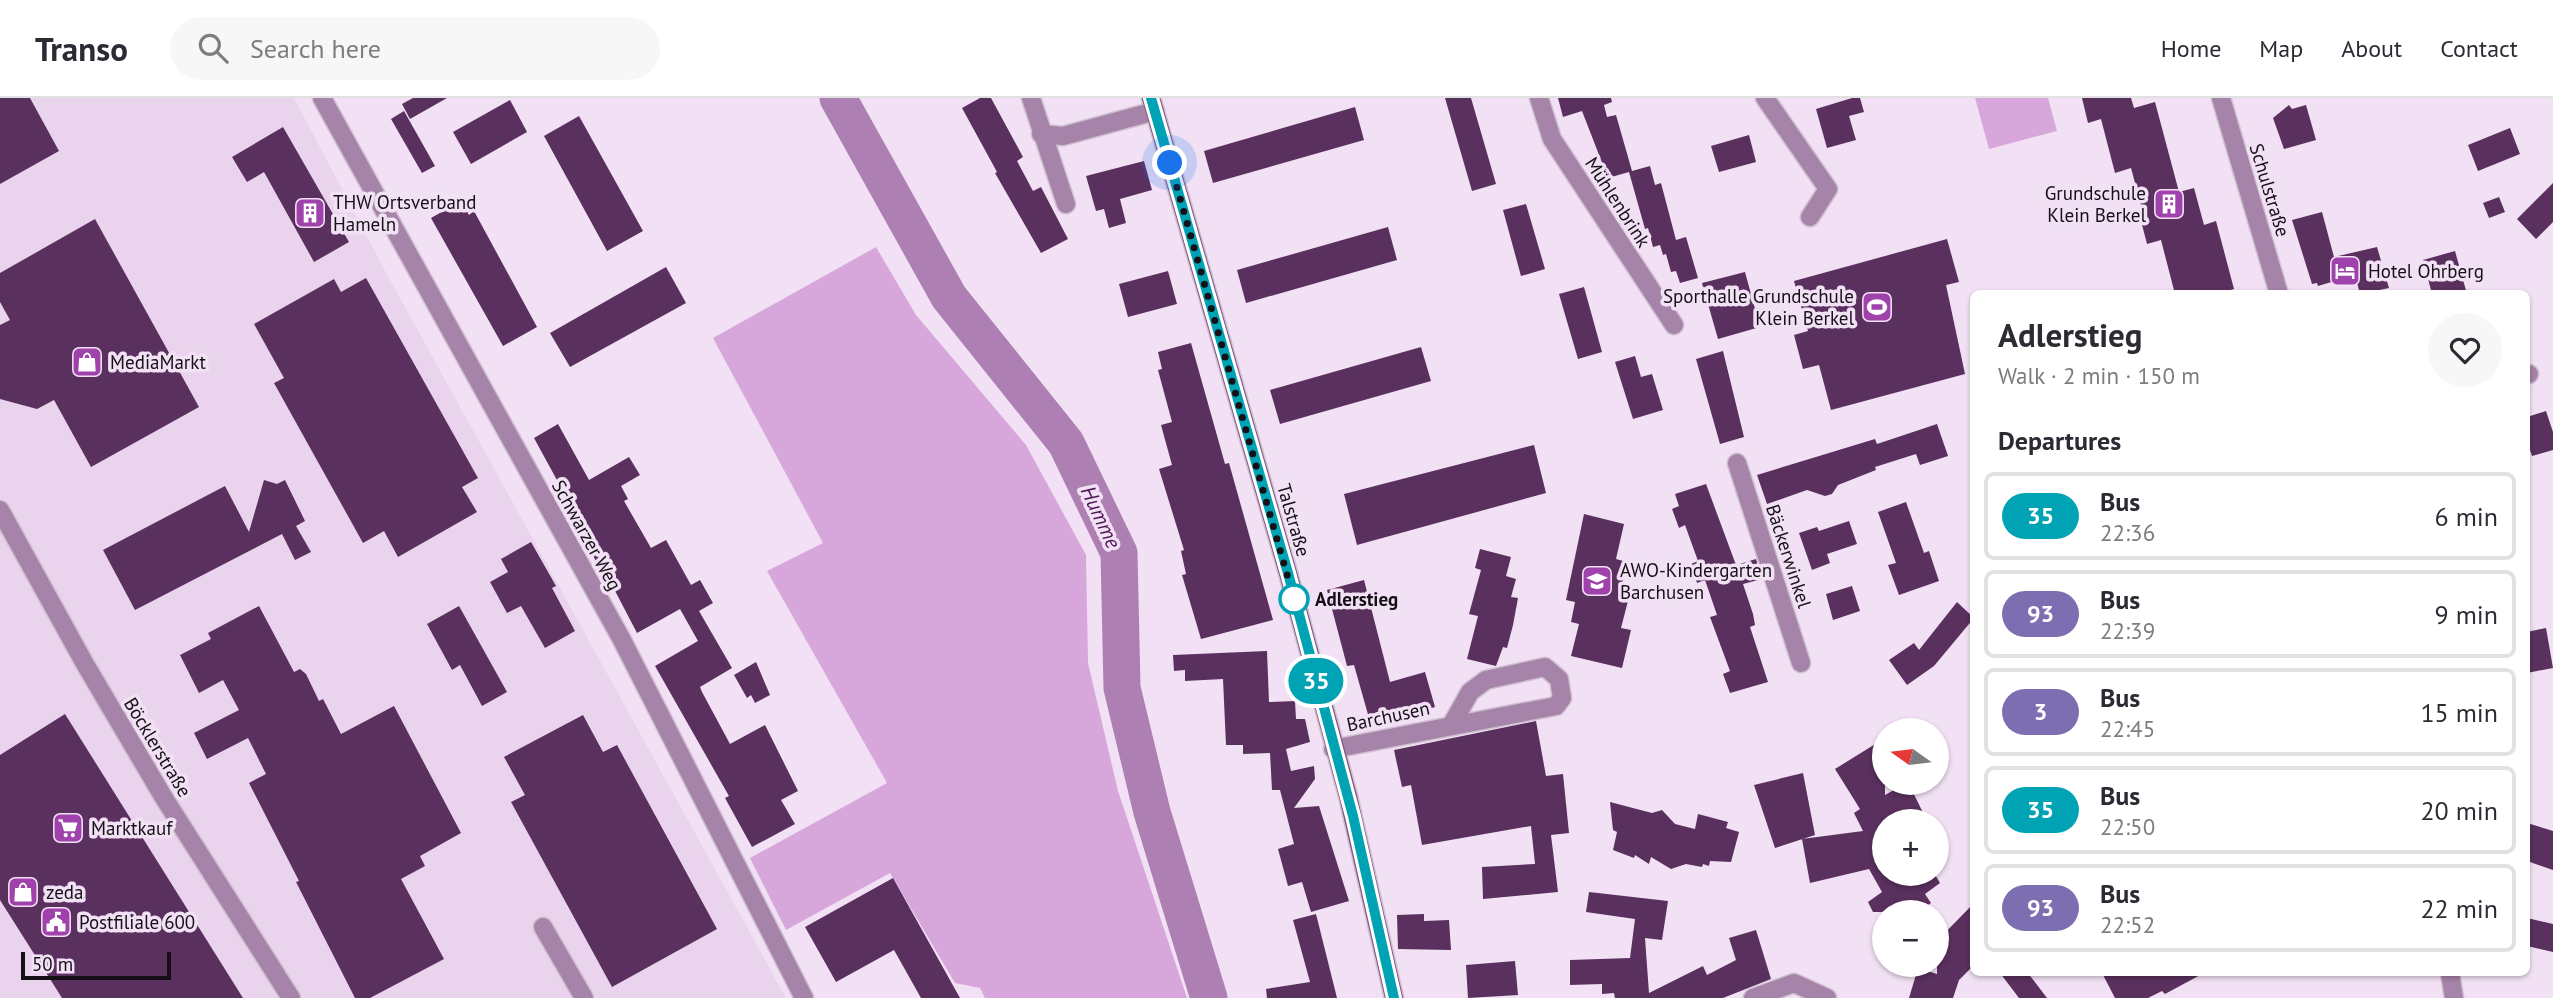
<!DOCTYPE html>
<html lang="en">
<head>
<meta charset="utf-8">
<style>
	body { margin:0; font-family:"PT Sans",sans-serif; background:#f7f7f7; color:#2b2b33; height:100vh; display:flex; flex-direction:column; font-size:26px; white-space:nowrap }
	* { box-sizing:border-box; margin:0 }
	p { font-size:23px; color:#7c7c81 }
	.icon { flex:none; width:38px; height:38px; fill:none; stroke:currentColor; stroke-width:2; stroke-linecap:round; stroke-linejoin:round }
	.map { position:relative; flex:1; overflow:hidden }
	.details { position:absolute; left:1970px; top:192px; width:560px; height:686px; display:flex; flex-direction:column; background:#fff; border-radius:10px; box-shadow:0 2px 5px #0004 }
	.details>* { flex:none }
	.badge { padding:0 14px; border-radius:23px; font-size:24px; line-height:46px }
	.needle { width:46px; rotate:284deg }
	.controls { position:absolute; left:1872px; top:620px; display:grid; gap:14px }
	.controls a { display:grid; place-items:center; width:77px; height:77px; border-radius:50%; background:#fff; box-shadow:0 2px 5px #0004; font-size:35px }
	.scale { position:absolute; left:21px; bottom:18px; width:150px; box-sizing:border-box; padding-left:7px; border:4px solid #151016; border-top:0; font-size:19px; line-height:24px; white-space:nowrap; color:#151016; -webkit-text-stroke:5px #f2e1f4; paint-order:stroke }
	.you { position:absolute; width:35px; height:35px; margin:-18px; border:5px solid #fff; border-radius:50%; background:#1a73e8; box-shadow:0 0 0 10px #1a73e833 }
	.map>.badge { position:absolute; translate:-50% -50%; box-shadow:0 0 0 4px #fff }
	h2 { padding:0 28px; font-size:26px; line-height:63px }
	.round { display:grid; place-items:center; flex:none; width:74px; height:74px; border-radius:37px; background:#f7f7f7 }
	.overview { display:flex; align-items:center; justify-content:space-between; height:119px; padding:0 28px }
	h1 { font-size:33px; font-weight:800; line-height:52px }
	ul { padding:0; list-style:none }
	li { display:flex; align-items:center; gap:21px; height:88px; margin:0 14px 10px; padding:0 14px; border:4px solid #e1e1e2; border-radius:10px }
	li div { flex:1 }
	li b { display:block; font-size:26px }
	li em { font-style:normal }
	li .badge { min-width:77px; font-weight:700; text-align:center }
	header { display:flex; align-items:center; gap:42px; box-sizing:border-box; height:98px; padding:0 35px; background:#fff; border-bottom:2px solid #e1e1e2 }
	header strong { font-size:33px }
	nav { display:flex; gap:38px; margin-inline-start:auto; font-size:24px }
	.search { width:490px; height:63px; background:#f7f7f7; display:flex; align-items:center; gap:18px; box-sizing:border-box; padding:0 24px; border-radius:38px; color:#7c7c81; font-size:26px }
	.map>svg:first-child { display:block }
</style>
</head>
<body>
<header>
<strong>Transo</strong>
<div class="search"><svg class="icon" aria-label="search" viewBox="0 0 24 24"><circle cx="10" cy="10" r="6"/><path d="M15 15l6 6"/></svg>Search here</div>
<nav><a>Home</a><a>Map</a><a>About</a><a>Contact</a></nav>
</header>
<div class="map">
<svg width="2553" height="900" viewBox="0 0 2553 900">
	<rect width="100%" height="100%" fill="#f2e1f4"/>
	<path fill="#ead3ec" d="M 0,0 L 294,0 L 384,171 L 786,900 L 0,900 Z"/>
	<path fill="#d7a7db" d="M 1975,0 L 2048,0 L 2057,33 L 1989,51 Z
		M 876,149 L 916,217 L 1026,347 L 1086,457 L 1088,565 L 1118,693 L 1187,900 L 985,900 L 980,890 L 955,885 L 890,775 L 786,832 L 750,760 L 887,685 L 767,473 L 823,445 L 713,240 Z"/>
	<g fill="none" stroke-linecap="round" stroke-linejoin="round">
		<path stroke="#ad7fb2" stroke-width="37" d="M 838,0 L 949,199 L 1066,345 L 1119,455 L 1122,590 L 1152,714 L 1209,900"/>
	</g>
	<path fill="#5a305e" d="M 0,0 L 30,0 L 59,53 L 0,86 Z
		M 413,0 L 447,0 L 410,21 L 402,6 Z
		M 980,0 L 991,0 L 1023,59 L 1017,63 L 1033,93 L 1041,89 L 1068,141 L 1041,155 L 995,75 L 997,74 L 962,10 Z
		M 1445,0 L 1471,0 L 1496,86 L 1472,93 Z
		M 1558,0 L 1611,0 L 1612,4 L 1604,7 L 1607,19 L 1616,17 L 1632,73 L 1650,68 L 1655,87 L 1661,85 L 1676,142 L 1686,139 L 1698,180 L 1680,185 L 1676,173 L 1671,174 L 1666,156 L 1663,157 L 1660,147 L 1653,149 L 1648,130 L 1645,131 L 1629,74 L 1608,80 L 1582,13 L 1563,19 Z
		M 1852,0 L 1860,0 L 1864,14 L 1849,18 L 1856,42 L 1827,50 L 1816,11 Z
		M 2082,0 L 2131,0 L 2134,10 L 2155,4 L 2179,94 L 2194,90 L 2204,127 L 2216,123 L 2234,191 L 2217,196 L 2175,196 L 2161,142 L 2147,146 L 2140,119 L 2144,118 L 2131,70 L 2115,75 L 2101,21 L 2088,25 Z
		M 510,2 L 527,34 L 471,66 L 453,34 Z
		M 2289,7 L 2292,11 L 2306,7 L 2316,42 L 2284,51 L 2273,20 Z
		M 1355,9 L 1364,42 L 1213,85 L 1204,53 Z
		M 404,13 L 435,68 L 422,75 L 391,21 Z
		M 579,18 L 643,133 L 607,153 L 544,38 Z
		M 283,29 L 349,144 L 314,164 L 264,74 L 247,84 L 232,59 Z
		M 2510,30 L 2520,56 L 2478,73 L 2468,47 Z
		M 1749,37 L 1756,64 L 1719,74 L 1711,48 Z
		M 1144,63 L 1152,92 L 1120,101 L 1126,125 L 1109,130 L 1104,111 L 1096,113 L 1086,78 Z
		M 2553,85 L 2553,124 L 2536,141 L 2517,121 Z
		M 2499,99 L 2505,114 L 2489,120 L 2483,105 Z
		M 461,103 L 469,117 L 474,113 L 537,229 L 503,248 L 431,120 Z
		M 1526,106 L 1545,171 L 1521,178 L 1503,112 Z
		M 2322,114 L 2334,159 L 2377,149 L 2389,190 L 2360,196 L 2355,177 L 2318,188 L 2317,185 L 2312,186 L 2292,122 Z
		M 95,121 L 199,309 L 91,369 L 54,302 L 37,311 L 0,301 L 0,227 L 10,222 L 0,204 L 0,175 Z
		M 1388,129 L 1397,162 L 1246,205 L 1237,172 Z
		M 1947,141 L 1959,184 L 1946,187 L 1965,276 L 1831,312 L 1819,267 L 1803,271 L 1794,237 L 1808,233 L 1794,183 Z
		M 2455,153 L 2467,196 L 2432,196 L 2423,162 Z
		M 666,169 L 686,205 L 570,269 L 550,235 Z
		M 1168,173 L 1177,206 L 1128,219 L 1119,186 Z
		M 1745,174 L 1760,229 L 1718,241 L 1702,185 Z
		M 366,180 L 478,380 L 462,389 L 477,414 L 398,459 L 384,433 L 363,445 L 274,285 L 284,280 L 254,226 L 334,181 L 341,194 Z
		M 1584,189 L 1602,254 L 1578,261 L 1559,196 Z
		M 1191,245 L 1225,366 L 1229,365 L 1273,522 L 1201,541 L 1182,477 L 1186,476 L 1181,453 L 1184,452 L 1159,371 L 1172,367 L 1161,327 L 1172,324 L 1158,272 L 1162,271 L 1158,254 Z
		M 1421,249 L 1431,283 L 1280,326 L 1270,292 Z
		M 1723,253 L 1744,339 L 1720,346 L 1696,261 Z
		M 1635,258 L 1641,279 L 1652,276 L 1663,312 L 1633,321 L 1615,264 Z
		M 2546,313 L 2553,334 L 2553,352 L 2532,358 L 2527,343 L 2527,319 Z
		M 558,326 L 589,382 L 629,359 L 640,377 L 621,388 L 628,401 L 624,403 L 651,450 L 666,442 L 691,487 L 700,482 L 713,505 L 699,513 L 732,570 L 700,589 L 702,594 L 730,646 L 765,627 L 798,693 L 781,702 L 795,726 L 752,749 L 725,700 L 729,698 L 655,568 L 698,543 L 680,511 L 637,535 L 600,464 L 597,465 L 584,441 L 588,439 L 534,340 Z
		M 1937,326 L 1948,358 L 1920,367 L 1916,356 L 1875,369 L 1876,372 L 1838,387 L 1832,396 L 1825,398 L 1807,392 L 1767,406 L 1757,377 L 1875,341 L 1877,346 Z
		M 1534,347 L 1546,395 L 1357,447 L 1344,396 Z
		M 264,382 L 277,386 L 285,382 L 305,423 L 296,428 L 311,454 L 295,462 L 282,436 L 135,512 L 103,452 L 225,388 L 249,434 Z
		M 1706,386 L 1736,467 L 1756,461 L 1762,481 L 1743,486 L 1753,516 L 1755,527 L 1750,529 L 1768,584 L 1730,595 L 1723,576 L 1730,573 L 1710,519 L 1717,517 L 1705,482 L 1697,485 L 1691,466 L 1698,463 L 1685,427 L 1679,430 L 1672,411 L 1679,408 L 1675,396 Z
		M 1906,404 L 1924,455 L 1929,453 L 1939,483 L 1899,497 L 1888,467 L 1896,465 L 1878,414 Z
		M 1584,416 L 1624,426 L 1616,461 L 1627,464 L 1620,496 L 1629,499 L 1621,530 L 1631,532 L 1622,570 L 1571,558 L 1579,526 L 1571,524 L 1575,504 L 1566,502 Z
		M 1849,423 L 1857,446 L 1827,456 L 1830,465 L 1812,472 L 1799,435 L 1817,429 L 1819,433 Z
		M 531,444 L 556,488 L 552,490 L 575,533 L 545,550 L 521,508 L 507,515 L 490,484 L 508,474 L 501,461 Z
		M 1480,451 L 1511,459 L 1506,478 L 1516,481 L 1511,499 L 1518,500 L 1513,527 L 1507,550 L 1503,549 L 1496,568 L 1467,561 L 1478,518 L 1469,516 L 1481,472 L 1475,470 Z
		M 1364,482 L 1390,584 L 1425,574 L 1435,609 L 1371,627 L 1354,567 L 1347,568 L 1327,492 Z
		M 1852,488 L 1860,513 L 1833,522 L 1826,496 Z
		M 1957,504 L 1974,520 L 1934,568 L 1907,587 L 1889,562 L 1914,545 L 1919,552 Z
		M 259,508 L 294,574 L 300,571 L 306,576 L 319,603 L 323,601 L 341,636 L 394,608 L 461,735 L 420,758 L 425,768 L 401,781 L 444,861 L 370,900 L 355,900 L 296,784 L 299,783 L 249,685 L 266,676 L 248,640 L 207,661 L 194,635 L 239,612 L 223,582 L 199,595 L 180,557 L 211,541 L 208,535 Z
		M 459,508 L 507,594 L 482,608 L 460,567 L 452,572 L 427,526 Z
		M 2546,530 L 2553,570 L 2527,575 L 2527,534 Z
		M 1267,553 L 1269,604 L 1295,603 L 1296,621 L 1305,621 L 1310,644 L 1286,651 L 1291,673 L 1314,668 L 1315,681 L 1294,710 L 1319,708 L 1349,803 L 1311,814 L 1302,784 L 1288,788 L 1278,751 L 1294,746 L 1280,692 L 1272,692 L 1270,655 L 1243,656 L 1243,647 L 1226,647 L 1223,581 L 1185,583 L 1185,572 L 1174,573 L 1173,557 Z
		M 756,564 L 770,597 L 755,605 L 751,597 L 747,600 L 734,577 Z
		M 65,616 L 243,900 L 62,900 L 0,802 L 0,657 Z
		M 583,617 L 603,654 L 617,647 L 717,831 L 612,889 L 511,704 L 525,697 L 504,659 Z
		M 1536,623 L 1546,678 L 1563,676 L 1569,735 L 1551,737 L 1558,794 L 1483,801 L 1482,769 L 1535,766 L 1531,728 L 1422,747 L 1411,687 L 1402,689 L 1394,652 Z
		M 1885,640 L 1885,697 L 1908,684 L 1927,723 L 1885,723 L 1885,741 L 1873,748 L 1885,767 L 1885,775 L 1890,775 L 1896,785 L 1911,775 L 1934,775 L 1940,785 L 1925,796 L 1931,805 L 1918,814 L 1873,814 L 1868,804 L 1882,794 L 1869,771 L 1810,785 L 1802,741 L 1863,733 L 1854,715 L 1860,711 L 1835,671 Z
		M 1803,675 L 1815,737 L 1775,750 L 1754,687 Z
		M 1610,704 L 1652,715 L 1662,712 L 1675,726 L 1695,731 L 1698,716 L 1728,724 L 1726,730 L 1739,734 L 1731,764 L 1710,763 L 1709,768 L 1703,766 L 1702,769 L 1686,766 L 1671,771 L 1651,759 L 1649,766 L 1635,757 L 1634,760 L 1613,752 L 1617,734 L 1613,732 Z
		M 2527,725 L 2553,733 L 2553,772 L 2527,763 Z
		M 893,780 L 960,900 L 921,900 L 894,852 L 836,884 L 805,829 Z
		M 1589,794 L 1668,803 L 1662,842 L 1645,840 L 1649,895 L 1703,868 L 1707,877 L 1736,862 L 1729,840 L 1756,832 L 1771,881 L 1723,900 L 1615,900 L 1614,895 L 1602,896 L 1602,886 L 1570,887 L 1570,862 L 1630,860 L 1635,821 L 1586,814 Z
		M 1974,805 L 1974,867 L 1959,882 L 1953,900 L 1909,900 L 1918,870 L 1937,876 L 1937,843 Z
		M 1316,816 L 1337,900 L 1267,900 L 1266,891 L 1310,884 L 1293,822 Z
		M 1424,816 L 1424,823 L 1449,822 L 1451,852 L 1398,851 L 1397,817 Z
		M 2527,820 L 2553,826 L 2553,854 L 2527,848 Z
		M 1515,863 L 1518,897 L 1468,900 L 1466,867 Z
		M 2000,875 L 2028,875 L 2047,900 L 2019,900 Z
		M 2102,875 L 2204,875 L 2165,896 L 2162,893 L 2148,900 L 2115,900 Z"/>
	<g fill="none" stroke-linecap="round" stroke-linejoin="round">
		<g stroke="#cfc0d0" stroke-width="21">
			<path id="street" d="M 322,0 L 622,542 L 804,900
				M 1031,0 L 1066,106
				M 1539,0 L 1552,41 L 1674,227
				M 1765,0 L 1828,91 L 1810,119
				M 2221,0 L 2279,196
				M 1041,36 L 1063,38 L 1155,13
				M 2527,276 L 2529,276
				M 1737,365 L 1801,565
				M 0,412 L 85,566 L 164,700 L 291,900
				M 1333,651 L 1556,608 L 1562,600 L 1559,581 L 1545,569 L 1486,582 L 1470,594 L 1452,626
				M 543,829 L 584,900
				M 2450,875 L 2454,900
				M 1753,900 L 1794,885 L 1827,900"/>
		</g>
		<g stroke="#cfc0d0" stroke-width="21">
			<path id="secondary" d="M 1151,0 L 1288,475 L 1348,698 L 1394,900"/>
		</g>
		<use href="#street" stroke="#a683a9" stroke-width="18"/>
		<use href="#secondary" stroke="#84528a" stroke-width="18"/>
	</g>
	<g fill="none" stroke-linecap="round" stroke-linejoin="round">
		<g stroke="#fff" stroke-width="16">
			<path id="line" d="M 1151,0 L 1288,475 L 1353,718 L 1394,900"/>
		</g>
		<use href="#line" stroke="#00a3b4" stroke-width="10"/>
		<path stroke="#151016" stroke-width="7" stroke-dasharray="0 12.6" d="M 1170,65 L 1294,501"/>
	</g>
	<defs>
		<g id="building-square" transform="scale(1.575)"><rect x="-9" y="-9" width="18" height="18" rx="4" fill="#a042ab" stroke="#f2e1f4"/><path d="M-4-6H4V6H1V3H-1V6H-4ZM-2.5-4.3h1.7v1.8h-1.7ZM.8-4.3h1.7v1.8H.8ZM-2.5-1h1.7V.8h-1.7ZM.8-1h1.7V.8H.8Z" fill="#fff"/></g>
		<g id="hotel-square" transform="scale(1.575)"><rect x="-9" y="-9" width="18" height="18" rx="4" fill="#a042ab" stroke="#f2e1f4"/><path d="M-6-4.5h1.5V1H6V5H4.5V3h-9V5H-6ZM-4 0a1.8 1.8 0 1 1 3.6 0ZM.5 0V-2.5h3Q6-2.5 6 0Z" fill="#fff"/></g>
		<g id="stadium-square" transform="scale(1.575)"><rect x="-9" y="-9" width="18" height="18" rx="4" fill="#a042ab" stroke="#f2e1f4"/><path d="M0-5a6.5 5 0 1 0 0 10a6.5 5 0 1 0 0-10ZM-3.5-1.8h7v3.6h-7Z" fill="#fff"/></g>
		<g id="shop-square" transform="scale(1.575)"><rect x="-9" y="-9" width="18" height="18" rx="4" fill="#a042ab" stroke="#f2e1f4"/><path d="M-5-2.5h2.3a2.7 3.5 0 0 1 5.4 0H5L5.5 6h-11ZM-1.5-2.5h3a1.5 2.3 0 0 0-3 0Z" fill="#fff"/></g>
		<g id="school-square" transform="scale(1.575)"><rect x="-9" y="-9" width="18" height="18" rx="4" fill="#a042ab" stroke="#f2e1f4"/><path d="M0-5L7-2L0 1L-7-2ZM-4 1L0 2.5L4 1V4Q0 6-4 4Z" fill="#fff"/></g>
		<g id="supermarket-square" transform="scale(1.575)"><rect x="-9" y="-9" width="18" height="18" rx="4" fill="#a042ab" stroke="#f2e1f4"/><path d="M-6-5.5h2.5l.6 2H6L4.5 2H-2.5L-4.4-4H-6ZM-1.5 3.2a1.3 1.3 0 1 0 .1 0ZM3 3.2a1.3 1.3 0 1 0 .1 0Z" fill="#fff"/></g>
		<g id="civic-square" transform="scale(1.575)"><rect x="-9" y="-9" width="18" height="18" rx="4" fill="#a042ab" stroke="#f2e1f4"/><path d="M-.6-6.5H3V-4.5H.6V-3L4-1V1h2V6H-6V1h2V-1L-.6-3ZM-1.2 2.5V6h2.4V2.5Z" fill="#fff"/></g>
	</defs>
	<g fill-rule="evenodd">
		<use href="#building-square" x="2169" y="106"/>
		<use href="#building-square" x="310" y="115"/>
		<use href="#hotel-square" x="2345" y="173"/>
		<use href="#stadium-square" x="1877" y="209"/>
		<use href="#shop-square" x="87" y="264"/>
		<use href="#school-square" x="1597" y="483"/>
		<use href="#supermarket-square" x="68" y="730"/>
		<use href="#shop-square" x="23" y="794"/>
		<use href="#civic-square" x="56" y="824"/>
	</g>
	<circle fill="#fff" stroke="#00a3b4" stroke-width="3.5" cx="1294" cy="501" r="14"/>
	<g text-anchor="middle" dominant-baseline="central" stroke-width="7" stroke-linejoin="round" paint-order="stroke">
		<g font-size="19" fill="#151016" stroke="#f2e1f4">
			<text transform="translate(2270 92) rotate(73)">Schulstraße</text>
			<text transform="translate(1618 104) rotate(57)">Mühlenbrink</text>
			<text transform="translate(1294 422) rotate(74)">Talstraße</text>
			<text transform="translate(587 437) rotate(61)">Schwarzer Weg</text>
			<text transform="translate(1789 458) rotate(72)">Bäckerwinkel</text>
			<text transform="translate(1388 618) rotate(-12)">Barchusen</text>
			<text transform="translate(158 649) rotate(59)">Böcklerstraße</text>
		</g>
		<g font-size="19" fill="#151016" stroke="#f2e1f4" text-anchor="start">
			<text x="2146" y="95" text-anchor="end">Grundschule<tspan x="2146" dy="22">Klein Berkel</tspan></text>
			<text x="333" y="104">THW Ortsverband<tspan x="333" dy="22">Hameln</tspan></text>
			<text x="2368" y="173">Hotel Ohrberg</text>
			<text x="1854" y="198" text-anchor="end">Sporthalle Grundschule<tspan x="1854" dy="22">Klein Berkel</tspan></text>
			<text x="110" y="264">MediaMarkt</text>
			<text x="1620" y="472">AWO-Kindergarten<tspan x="1620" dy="22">Barchusen</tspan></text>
			<text x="91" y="730">Marktkauf</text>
			<text x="46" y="794">zeda</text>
			<text x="79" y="824">Postfiliale 600</text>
		</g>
		<g font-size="19" font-weight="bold" fill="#151016" stroke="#f2e1f4" text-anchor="start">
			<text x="1315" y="501">Adlerstieg</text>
		</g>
		<g font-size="21" font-style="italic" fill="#4f1555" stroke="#f2e1f4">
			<text transform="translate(1101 419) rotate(65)">Humme</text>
		</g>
	</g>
</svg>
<div class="controls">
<a><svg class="needle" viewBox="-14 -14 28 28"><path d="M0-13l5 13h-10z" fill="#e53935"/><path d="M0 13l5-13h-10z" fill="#7c7c81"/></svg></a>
<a>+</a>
<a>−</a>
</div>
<div class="scale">50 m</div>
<div class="you" style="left:1170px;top:65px"></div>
<b class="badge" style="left:1316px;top:583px;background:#00a3b4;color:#fff">35</b>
<section class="details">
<div class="overview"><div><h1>Adlerstieg</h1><p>Walk · 2 min · 150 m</p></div><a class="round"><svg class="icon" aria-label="heart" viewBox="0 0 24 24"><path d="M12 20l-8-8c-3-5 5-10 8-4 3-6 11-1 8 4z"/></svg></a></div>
<h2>Departures</h2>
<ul>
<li><span class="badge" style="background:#00a3b4;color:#fff">35</span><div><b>Bus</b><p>22:36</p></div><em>6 min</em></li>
<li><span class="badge" style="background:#7c6eb0;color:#fff">93</span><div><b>Bus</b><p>22:39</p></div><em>9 min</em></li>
<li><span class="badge" style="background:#7c6eb0;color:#fff">3</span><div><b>Bus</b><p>22:45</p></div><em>15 min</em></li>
<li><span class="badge" style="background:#00a3b4;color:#fff">35</span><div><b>Bus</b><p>22:50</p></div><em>20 min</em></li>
<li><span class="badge" style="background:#7c6eb0;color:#fff">93</span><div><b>Bus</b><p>22:52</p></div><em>22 min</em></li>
</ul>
</section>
</div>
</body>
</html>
